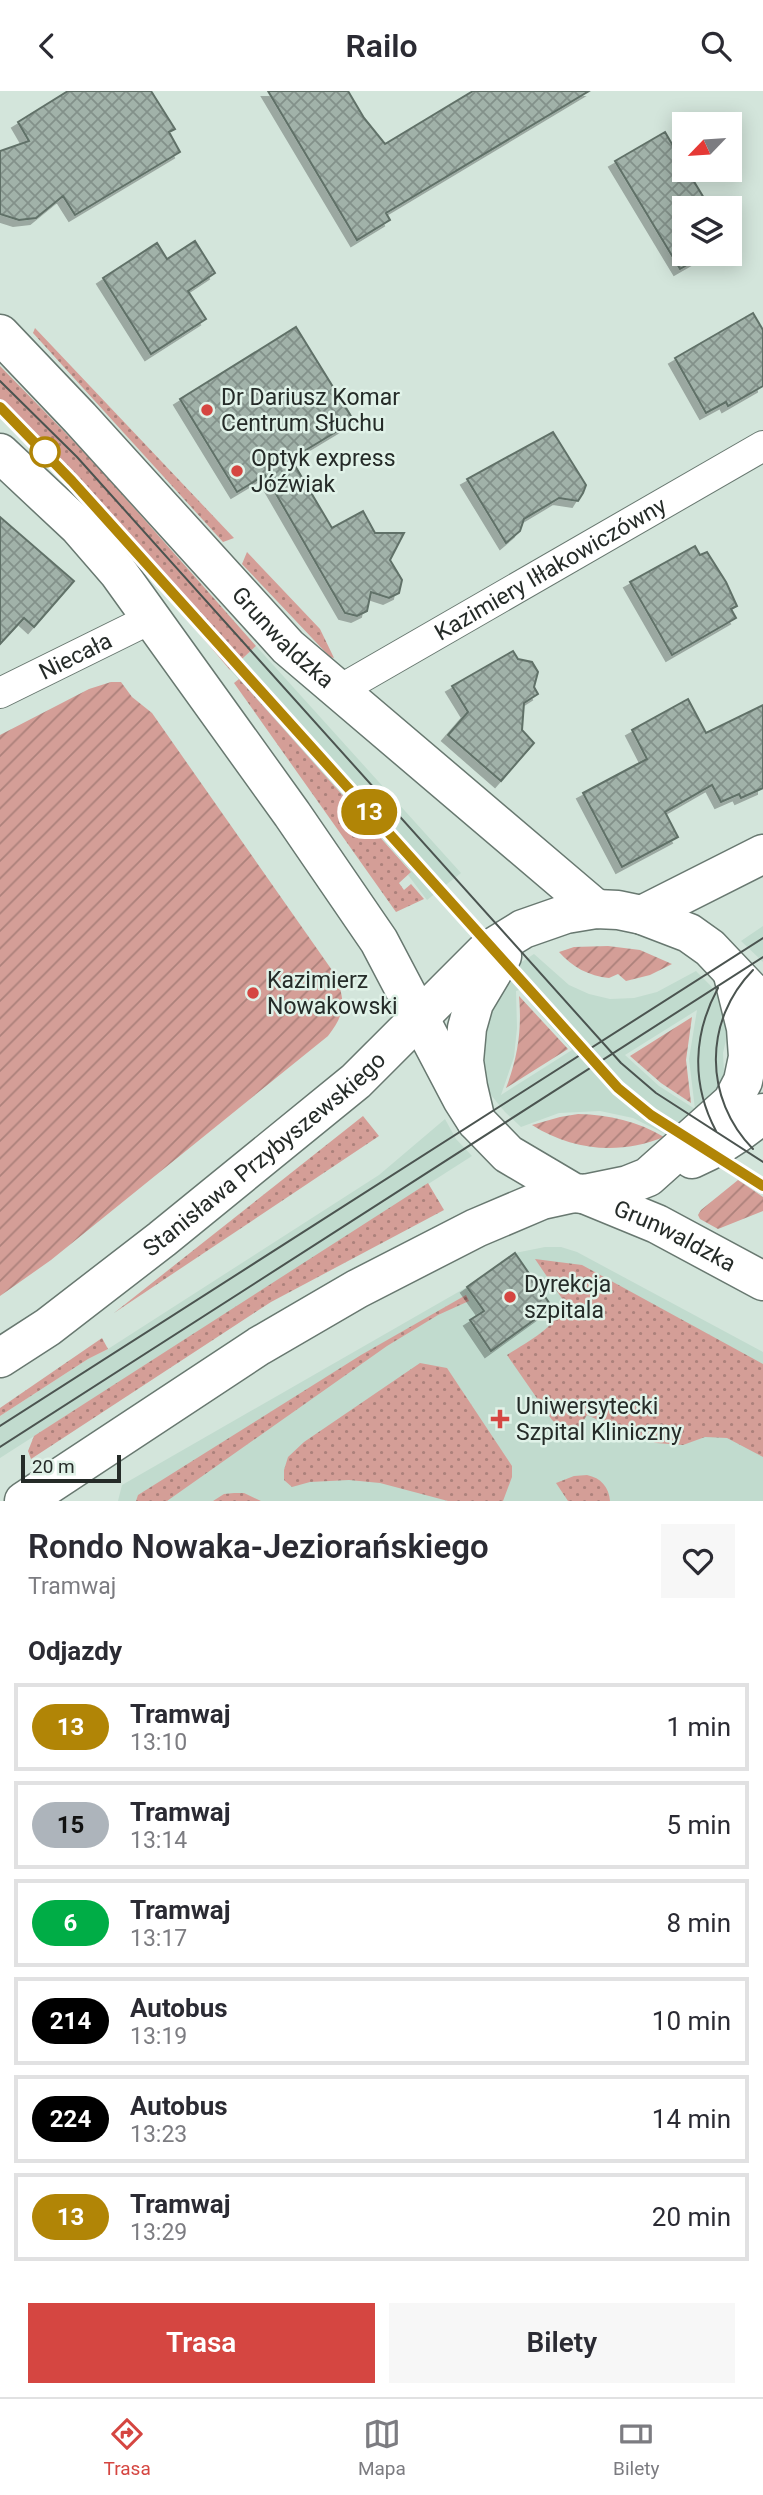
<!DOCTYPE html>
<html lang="pl">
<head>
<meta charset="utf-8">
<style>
	body { margin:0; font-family:Roboto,sans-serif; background:#f7f7f7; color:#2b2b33; height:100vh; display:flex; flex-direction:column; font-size:26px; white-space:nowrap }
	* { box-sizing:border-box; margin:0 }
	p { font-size:23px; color:#7c7c81 }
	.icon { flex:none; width:38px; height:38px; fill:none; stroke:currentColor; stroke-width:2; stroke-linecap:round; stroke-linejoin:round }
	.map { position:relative; height:1410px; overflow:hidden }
	.side { display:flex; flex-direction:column; background:#fff; flex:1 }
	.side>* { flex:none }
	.badge { padding:0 14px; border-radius:23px; font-size:24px; line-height:46px }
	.needle { width:46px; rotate:245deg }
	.controls { position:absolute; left:672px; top:21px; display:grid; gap:14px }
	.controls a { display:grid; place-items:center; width:70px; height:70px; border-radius:0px; background:#fff; box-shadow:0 4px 18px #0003; font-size:35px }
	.scale { position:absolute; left:21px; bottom:18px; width:100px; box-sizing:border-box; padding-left:7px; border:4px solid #252b28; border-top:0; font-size:19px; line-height:24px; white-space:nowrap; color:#252b28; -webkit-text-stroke:5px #e0f2e8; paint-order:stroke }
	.map>.badge { position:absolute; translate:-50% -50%; box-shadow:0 0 0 4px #fff }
	h2 { padding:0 28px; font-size:26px; line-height:63px }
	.round { display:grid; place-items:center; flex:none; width:74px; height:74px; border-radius:0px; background:#f7f7f7 }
	.summary { display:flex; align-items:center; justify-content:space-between; height:119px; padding:0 28px }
	h1 { font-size:33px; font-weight:600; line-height:52px }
	.primary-button { display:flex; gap:14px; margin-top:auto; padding:14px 28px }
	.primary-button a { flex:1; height:80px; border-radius:0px; background:#d54641; color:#fff; font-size:28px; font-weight:600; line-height:80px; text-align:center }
	.primary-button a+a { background:#f7f7f7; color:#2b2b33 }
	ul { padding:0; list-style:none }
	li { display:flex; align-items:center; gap:21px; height:88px; margin:0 14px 10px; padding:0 14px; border:4px solid #e1e1e2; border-radius:0px }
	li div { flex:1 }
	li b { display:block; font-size:26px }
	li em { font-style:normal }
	li .badge { min-width:77px; font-weight:700; text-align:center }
	header { display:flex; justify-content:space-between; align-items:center; height:91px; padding:0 28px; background:#fff; font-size:32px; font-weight:600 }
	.tabs { display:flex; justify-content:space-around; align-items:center; height:98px; border-top:2px solid #e1e1e2; background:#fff; font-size:19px; color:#7c7c81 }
	.tabs a { display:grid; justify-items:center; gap:4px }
	.tabs .selected { color:#d54641 }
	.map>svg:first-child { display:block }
</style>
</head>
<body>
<header><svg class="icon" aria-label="back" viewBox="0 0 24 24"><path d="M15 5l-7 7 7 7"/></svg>Railo<svg class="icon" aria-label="search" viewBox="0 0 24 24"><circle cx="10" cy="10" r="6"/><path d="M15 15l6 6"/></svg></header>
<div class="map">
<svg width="763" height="1410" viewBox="0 0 763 1410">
	<defs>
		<pattern id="grass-dots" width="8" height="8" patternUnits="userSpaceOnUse" patternTransform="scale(1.75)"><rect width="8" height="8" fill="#d49e97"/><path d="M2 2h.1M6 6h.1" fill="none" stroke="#ac817b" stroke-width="1.8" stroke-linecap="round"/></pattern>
		<pattern id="garden-furrows" width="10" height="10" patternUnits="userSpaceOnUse" patternTransform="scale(1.75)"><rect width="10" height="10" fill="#d49e97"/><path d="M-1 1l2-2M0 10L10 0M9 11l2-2" fill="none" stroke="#ac817b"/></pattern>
		<pattern id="building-cross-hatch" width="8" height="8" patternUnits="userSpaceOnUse" patternTransform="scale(1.75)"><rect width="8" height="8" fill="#a1b2a9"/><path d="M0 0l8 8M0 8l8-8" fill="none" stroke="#83918a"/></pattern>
		<filter id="shadow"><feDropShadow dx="-6" dy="6" stdDeviation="0" flood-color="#0004"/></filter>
	</defs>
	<rect width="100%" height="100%" fill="#d3e5db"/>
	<path fill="#c1dbce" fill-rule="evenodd" d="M 256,555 L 461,782 L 427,809 L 408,784 L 411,780 L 230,579 Z
		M 763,835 L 763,871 L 741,850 Z
		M 534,863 L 569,894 L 589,903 L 610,908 L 634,907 L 657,901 L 696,880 L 711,895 L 731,927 L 723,962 L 724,981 L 728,1000 L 675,1048 L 633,1027 L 600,1020 L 559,1022 L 521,1036 L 505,1021 L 491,1004 L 483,985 L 477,941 L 508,880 ZM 519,899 L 572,959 L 501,1004 L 514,966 L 517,937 L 516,900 ZM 697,919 L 689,968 L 695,1018 L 659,995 L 625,964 Z
		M 445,1028 L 456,1048 L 472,1065 L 0,1367 L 0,1325 L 88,1268 L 108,1258 L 379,1084 Z
		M 545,1156 L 561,1156 L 577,1161 L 763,1261 L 763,1410 L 118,1410 L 122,1394 L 467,1196 L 515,1162 Z"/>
	<path fill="url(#grass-dots)" d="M 35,237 L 234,447 L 223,451 L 33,242 Z
		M 0,275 L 90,367 L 256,555 L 230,579 L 100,425 L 0,324 Z
		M 247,461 L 320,538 L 334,567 L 330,566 L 242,473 Z
		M 239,588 L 411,781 L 399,792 L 404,799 L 411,793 L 424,808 L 396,821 L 234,592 Z
		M 363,1025 L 379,1045 L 114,1222 Z
		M 428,1092 L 444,1119 L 271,1211 L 31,1368 L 28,1360 L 34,1345 Z
		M 535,1168 L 582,1174 L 763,1273 L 763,1366 L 727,1347 L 705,1346 L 683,1354 L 656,1352 L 616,1337 L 587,1324 L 573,1346 L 552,1329 L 507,1264 C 529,1250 555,1237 565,1212 Z
		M 466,1204 L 469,1210 L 438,1224 L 387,1255 L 167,1410 L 136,1410 L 138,1404 L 361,1264 Z
		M 102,1247 L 108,1258 L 88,1268 L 0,1325 L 0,1317 Z
		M 420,1272 L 447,1277 L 512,1375 L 512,1386 L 503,1410 L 448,1410 L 380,1392 L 349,1389 L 310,1391 L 292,1396 L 284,1389 L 284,1379 L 288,1366 L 304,1351 Z
		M 587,1384 C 601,1387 609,1396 610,1410 L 568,1410 L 556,1392 L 574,1385 Z
		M 234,1402 L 244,1402 L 261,1410 L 213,1410 L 224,1403 Z"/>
	<path fill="url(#garden-furrows)" d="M 111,591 L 121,591 L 132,606 L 152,622 L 334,882 C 346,909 346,922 328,945 L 51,1169 L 0,1205 L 0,644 L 89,598 Z
		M 608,855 L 640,859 L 672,873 L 650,884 L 626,890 L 618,883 L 609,887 C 589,885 572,876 559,861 L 574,856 Z
		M 519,905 L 568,958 L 506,997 C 518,966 522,938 519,905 Z
		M 692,926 L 686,969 L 691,1012 L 661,992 L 630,965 Z
		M 578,1023 C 610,1024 637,1030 664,1046 C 620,1064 573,1060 532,1034 L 560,1026 Z
		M 738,1089 L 763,1106 L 763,1120 L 718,1138 L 700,1128 L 698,1124 L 701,1119 Z"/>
	<path fill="url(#building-cross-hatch)" stroke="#617168" stroke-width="2" filter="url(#shadow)" d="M 68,0 L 151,0 L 175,38 L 169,41 L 180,61 L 75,124 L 63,105 L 36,127 L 19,129 L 0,123 L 0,60 L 29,50 L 18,31 Z
		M 268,0 L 348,0 L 364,27 L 385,53 L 473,0 L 589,0 L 386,122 L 390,129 L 357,149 Z
		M 665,41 L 684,74 L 684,79 L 687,79 L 710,117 L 684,117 L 684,163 L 706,163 L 680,178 L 615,70 Z
		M 195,150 L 215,182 L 188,200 L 206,228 L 151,263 L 103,187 L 157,152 L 167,168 Z
		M 753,222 L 763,239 L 763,295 L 728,315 L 726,311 L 706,322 L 675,267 Z
		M 296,236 L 354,330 L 291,368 L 332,437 L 363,420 L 375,442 L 404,442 L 390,469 L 402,489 L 399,502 L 389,507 L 371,501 L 367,520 L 357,525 L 345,522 L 265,384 L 237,401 L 180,308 Z
		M 553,341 L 586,394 L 583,402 L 578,410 L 559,407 L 524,428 L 520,440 L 506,452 L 467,388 Z
		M 0,426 L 74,490 L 34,536 L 24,527 L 0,553 Z
		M 695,455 L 700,464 L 707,461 L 726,491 L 737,515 L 731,518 L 736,527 L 672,564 L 630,491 Z
		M 513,560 L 518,568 L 532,571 L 538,581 L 534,596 L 538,603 L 524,612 L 522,639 L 534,652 L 501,690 L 448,644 L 468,621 L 452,595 Z
		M 688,608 L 706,642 L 763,614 L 763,697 L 741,707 L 739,703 L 721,711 L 712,694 L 665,721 L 678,746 L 622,776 L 583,702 L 647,668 L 632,639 Z
		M 515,1162 L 552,1216 L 491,1260 L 470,1229 L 484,1220 L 467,1196 Z"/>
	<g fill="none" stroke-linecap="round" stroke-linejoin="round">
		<g stroke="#687870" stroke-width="32">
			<g id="street">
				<path id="s1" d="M 338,600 L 763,355"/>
				<path id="s2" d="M 0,602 L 150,528"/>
			</g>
		</g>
		<g stroke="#687870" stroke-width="41">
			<g id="secondary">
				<path id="s3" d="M 0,243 L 80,327 L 288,556 L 596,818"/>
				<path d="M 0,362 L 79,436 L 118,481 L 292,723 L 379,850 L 462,1008 L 476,1030"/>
				<path d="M 642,824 L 763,763"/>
				<path d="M 502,865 L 474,912 L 467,937 L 464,970 L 468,996 L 476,1030 L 508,1063 L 574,1102 L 584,1103 L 628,1094 L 648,1086 L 732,1011 L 743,990 L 748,966 L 746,937 L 733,884"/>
				<path d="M 692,1068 C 719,1056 741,1042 763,1022"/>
				<path id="s4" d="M 584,1103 L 657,1133 L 763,1190"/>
				<path id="s5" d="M 0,1267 L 48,1236 L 162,1148 L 356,990 L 484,862 L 523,838 L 566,823 L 596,818 L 618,819 L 642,824 L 689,842 L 710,857 L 763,913"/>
				<path d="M 24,1410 L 259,1255 L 357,1198 L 476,1137 L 542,1109 L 574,1102"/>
			</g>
		</g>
		<use href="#street" stroke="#fff" stroke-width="30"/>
		<use href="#secondary" stroke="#fff" stroke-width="38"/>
		<path stroke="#4b5450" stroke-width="2" d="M 0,290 L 77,366 L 621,972 L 656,1002 L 763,1071
			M 0,316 L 82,400 L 618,997 L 651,1024 L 763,1095
			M 753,879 C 703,930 704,1008 753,1058
			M 716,1040 C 691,993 693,943 718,897
			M 0,1335 L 763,847
			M 0,1356 L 763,866"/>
	</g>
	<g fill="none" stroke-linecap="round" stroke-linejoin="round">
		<g stroke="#fff" stroke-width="16">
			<path id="line" d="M 0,316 L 72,390 L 618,997 L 651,1024 L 763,1095"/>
		</g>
		<use href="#line" stroke="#b18506" stroke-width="10"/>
	</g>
	<g fill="#d54641" stroke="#e0f2e8" stroke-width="2.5">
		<circle cx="207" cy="319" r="7"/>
		<circle cx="237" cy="380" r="7"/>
		<circle cx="253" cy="902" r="7"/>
		<circle cx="510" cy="1206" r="7"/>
		<path d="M496.5 1317.5h7v7h7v7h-7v7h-7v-7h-7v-7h7z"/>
	</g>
	<circle fill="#fff" stroke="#b18506" stroke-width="3.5" cx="45" cy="361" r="14"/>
	<g text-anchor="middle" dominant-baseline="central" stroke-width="5" stroke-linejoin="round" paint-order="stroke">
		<g font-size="23" fill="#252b28" stroke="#e0f2e8" text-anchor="start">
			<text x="221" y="306">Dr Dariusz Komar<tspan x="221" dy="26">Centrum Słuchu</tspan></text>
			<text x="251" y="367">Optyk express<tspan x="251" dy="26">Jóźwiak</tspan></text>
			<text x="267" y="889">Kazimierz<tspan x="267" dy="26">Nowakowski</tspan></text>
			<text x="524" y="1193">Dyrekcja<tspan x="524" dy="26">szpitala</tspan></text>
			<text x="516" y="1315">Uniwersytecki<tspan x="516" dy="26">Szpital Kliniczny</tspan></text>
		</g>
		<g font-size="23" fill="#252b28" stroke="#e0f2e8">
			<text stroke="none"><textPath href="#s1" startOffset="245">Kazimiery Iłłakowiczówny</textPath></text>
			<text stroke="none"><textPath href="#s3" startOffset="415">Grunwaldzka</textPath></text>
			<text stroke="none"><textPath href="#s2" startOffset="84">Niecała</textPath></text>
			<text stroke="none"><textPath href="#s5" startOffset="334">Stanisława Przybyszewskiego</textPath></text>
			<text stroke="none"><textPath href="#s4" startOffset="100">Grunwaldzka</textPath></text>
		</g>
	</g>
</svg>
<div class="controls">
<a><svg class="needle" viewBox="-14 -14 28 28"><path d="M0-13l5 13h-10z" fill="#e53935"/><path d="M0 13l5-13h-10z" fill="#7c7c81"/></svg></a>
<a><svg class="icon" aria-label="layers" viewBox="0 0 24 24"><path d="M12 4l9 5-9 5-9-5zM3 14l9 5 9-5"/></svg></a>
</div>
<div class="scale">20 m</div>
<b class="badge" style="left:369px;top:721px;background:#b18506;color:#fff">13</b>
</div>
<section class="side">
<div class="summary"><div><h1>Rondo Nowaka-Jeziorańskiego</h1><p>Tramwaj</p></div><a class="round"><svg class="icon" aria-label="heart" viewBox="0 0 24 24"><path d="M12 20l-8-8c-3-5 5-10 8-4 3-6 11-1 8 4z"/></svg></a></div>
<h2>Odjazdy</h2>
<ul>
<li><span class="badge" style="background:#b18506;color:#fff">13</span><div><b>Tramwaj</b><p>13:10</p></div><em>1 min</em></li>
<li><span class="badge" style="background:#adb4bb;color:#111">15</span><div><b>Tramwaj</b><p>13:14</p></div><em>5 min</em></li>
<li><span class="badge" style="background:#00ad46;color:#fff">6</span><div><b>Tramwaj</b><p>13:17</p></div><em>8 min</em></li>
<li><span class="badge" style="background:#000;color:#fff">214</span><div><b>Autobus</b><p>13:19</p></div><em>10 min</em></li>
<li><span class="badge" style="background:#000;color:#fff">224</span><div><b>Autobus</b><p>13:23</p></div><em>14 min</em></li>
<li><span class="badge" style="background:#b18506;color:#fff">13</span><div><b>Tramwaj</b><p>13:29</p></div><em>20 min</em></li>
</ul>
<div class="primary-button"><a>Trasa</a><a>Bilety</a></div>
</section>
<nav class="tabs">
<a class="selected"><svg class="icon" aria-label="directions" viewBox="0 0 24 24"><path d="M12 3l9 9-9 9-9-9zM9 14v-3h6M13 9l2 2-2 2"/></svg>Trasa</a>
<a><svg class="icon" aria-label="map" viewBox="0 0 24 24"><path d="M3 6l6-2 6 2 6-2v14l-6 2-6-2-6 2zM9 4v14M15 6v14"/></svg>Mapa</a>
<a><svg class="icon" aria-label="tickets" viewBox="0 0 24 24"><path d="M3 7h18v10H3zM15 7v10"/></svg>Bilety</a>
</nav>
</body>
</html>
